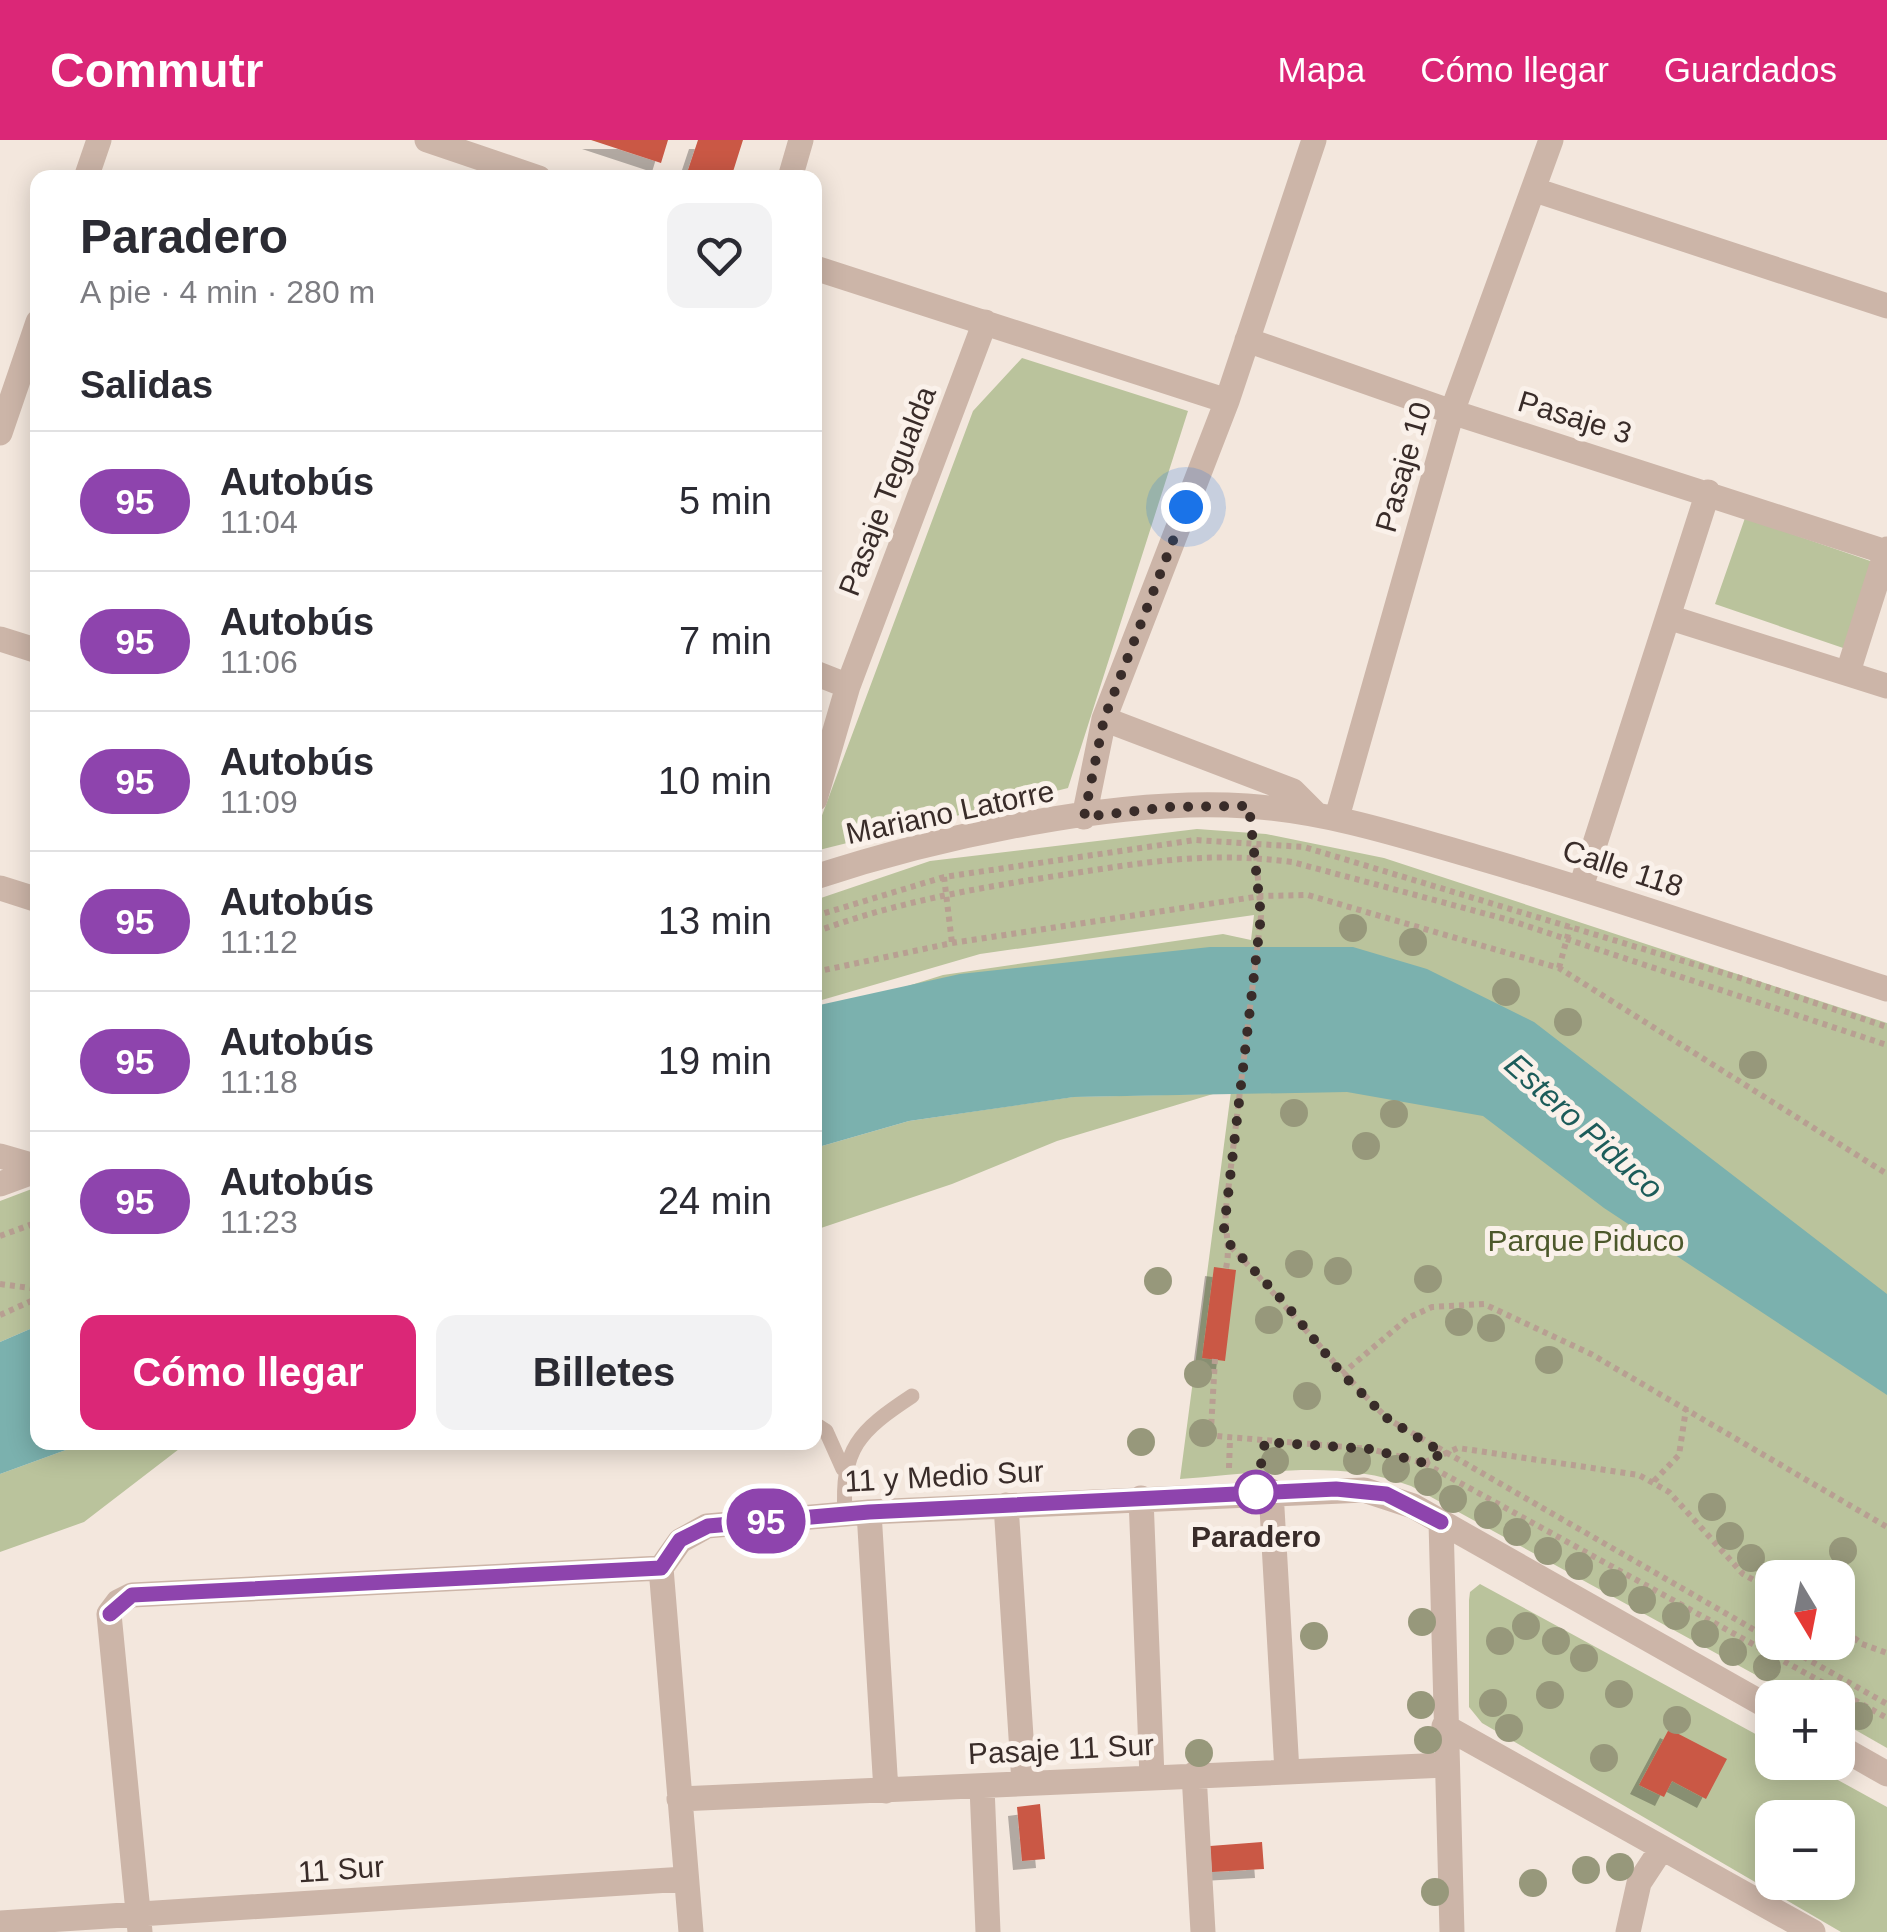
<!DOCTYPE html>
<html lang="es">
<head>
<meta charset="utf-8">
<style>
	body { margin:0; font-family:Helvetica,sans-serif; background:#f2f2f3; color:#2b2b33; height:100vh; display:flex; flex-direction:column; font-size:38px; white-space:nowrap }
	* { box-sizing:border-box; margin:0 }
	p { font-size:32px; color:#7c7c81 }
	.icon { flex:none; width:55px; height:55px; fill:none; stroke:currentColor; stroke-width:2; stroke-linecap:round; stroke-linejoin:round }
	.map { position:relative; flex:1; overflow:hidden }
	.drawer { position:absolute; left:30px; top:30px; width:792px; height:1280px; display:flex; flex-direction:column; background:#fff; border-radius:20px; box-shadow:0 5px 25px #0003 }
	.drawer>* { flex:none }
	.badge { padding:0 20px; border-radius:32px; font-size:35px; line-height:65px }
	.needle { width:65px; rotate:170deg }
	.fabs { position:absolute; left:1755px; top:1420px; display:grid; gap:20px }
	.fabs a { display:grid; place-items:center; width:100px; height:100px; border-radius:20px; background:#fff; box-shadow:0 5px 25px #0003; font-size:50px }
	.you { position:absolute; width:50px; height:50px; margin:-25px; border:8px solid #fff; border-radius:50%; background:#1a73e8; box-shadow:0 0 0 15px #1a73e833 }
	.map>.badge { position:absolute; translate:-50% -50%; box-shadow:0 0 0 5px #fff }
	h2 { padding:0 50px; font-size:38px; line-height:90px }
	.round { display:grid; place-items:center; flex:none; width:105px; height:105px; border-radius:20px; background:#f2f2f3 }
	.head { display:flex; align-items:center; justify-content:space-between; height:170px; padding:0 50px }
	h1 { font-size:48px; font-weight:700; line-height:75px }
	.action { display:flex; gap:20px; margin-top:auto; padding:20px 50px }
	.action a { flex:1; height:115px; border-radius:20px; background:#db2777; color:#fff; font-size:40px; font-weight:700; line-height:115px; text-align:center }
	.action a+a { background:#f2f2f3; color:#2b2b33 }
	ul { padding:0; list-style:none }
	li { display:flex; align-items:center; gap:30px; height:140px; padding:0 50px; border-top:2px solid #e1e1e2 }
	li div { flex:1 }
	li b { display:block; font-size:38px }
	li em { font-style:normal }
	li .badge { min-width:110px; font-weight:700; text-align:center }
	header { display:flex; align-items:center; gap:60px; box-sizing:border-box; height:140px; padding:0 50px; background:#db2777; color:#fff }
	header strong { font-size:48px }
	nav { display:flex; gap:55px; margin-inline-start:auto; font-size:35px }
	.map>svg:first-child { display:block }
</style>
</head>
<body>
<header>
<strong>Commutr</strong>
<nav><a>Mapa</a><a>Cómo llegar</a><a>Guardados</a></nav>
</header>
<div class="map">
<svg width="1887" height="1792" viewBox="0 0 1887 1792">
	<defs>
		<filter id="shadow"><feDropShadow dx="-9" dy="9" stdDeviation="0" flood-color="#0004"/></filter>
	</defs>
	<rect width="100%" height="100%" fill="#f3e7dd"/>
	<path fill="#bac39c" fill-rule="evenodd" d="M 1022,218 L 1188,271 L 1068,648 L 815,711 L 815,694 L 973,271 Z
		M 1745,378 L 1879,424 L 1849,510 L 1715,464 Z
		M 1197,689 L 1266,694 L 1384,718 L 1887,883 L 1887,1608 L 1838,1580 L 1838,1558 L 1796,1557 L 1411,1346 C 1339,1318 1256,1334 1180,1339 L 1237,906 L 815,875 L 943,835 L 1223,794 L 1251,800 L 1254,775 L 980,814 L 815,862 L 815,760 L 930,721 ZM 1772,1438 L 1838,1438 L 1838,1502 L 1772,1502 Z
		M 1213,954 L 1057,1001 L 952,1044 L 815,1090 L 815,1008 L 909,981 L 1073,957 Z
		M 37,1047 L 37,1186 L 0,1202 L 0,1061 Z
		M 85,1303 L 200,1303 L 183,1306 L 84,1382 L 0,1412 L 0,1334 Z
		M 1480,1444 L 1772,1603 L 1772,1622 L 1807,1623 L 1887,1667 L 1887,1792 L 1841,1792 L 1482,1583 L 1469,1567 L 1469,1460 L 1470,1452 ZM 1772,1678 L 1838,1678 L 1838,1742 L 1772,1742 Z"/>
	<path fill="#7bb1ae" d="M 1210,807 L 1353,807 L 1427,829 L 1534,882 L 1887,1154 L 1887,1255 L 1604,1068 L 1483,976 L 1347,952 L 1074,957 L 909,981 L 815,1008 L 815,866 L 960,834 Z
		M 37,1186 L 38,1302 L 85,1303 L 0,1334 L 0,1202 Z"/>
	<path fill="#ca5845" filter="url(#shadow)" d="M 591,0 L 668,0 L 661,23 Z
		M 698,0 L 743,0 L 731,38 L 687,33 Z
		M 1214,1127 L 1236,1130 L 1225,1221 L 1202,1218 Z
		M 1669,1589 L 1727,1619 L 1706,1659 L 1672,1641 L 1664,1657 L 1639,1645 Z
		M 1040,1664 L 1045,1719 L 1022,1721 L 1017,1667 Z
		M 1262,1702 L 1264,1729 L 1212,1732 L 1210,1706 Z"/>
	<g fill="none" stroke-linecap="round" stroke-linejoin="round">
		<path stroke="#b89f92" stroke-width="6" stroke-dasharray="5 5" stroke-linecap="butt" d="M 944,737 L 952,803
			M 815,776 L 944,737 L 1195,700 L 1304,707 L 1743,839 L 1887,887
			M 815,792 C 896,762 977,748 1062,735 C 1147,722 1206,711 1292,722 L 1509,780 L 1887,905
			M 1559,828 L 1570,787
			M 815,832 L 952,803 L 1261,756 L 1308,755 L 1559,828 L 1887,1034
			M 0,1096 L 38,1082
			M 1231,1107 C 1285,1163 1332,1224 1388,1279 L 1772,1500
			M 1226,1128 C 1231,1106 1224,1090 1226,1068 L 1261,776 L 1255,702
			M 0,1144 L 38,1149
			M 0,1175 L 38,1158
			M 1215,1219 L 1211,1289 L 1216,1296 L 1370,1309 L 1424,1323 L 1887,1578
			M 1342,1234 L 1408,1178 L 1432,1167 L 1484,1164 L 1591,1214 L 1887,1387
			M 1425,1322 L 1458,1308 L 1639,1335 L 1669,1352 L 1743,1434 L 1772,1450
			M 1229,1328 L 1230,1299
			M 1654,1341 L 1679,1315 L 1686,1269
			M 1838,1486 L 1862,1504 L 1887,1513
			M 1777,1502 L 1887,1564"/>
		<path stroke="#ccb5a8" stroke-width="15" d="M 815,1284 L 826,1291 L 843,1329
			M 845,1374 C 841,1308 859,1291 912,1256"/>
		<path stroke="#ccb5a8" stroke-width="25" d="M 427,0 L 539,38
			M 86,38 L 99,0
			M 790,38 L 801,0
			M 1535,50 L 1887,166
			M 815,128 L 1227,261
			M 1247,200 L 1452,272 L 1886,412
			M 0,293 L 38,182
			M 1668,477 L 1887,546
			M 0,499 L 38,511
			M 1848,532 L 1887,409
			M 815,533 L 848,546
			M 1104,579 L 1293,651 L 1316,674
			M 815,659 L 848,546 L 985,182
			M 1084,677 L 1104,579 L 1227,261 L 1314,0
			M 1337,677 L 1452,272 L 1551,0
			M 815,737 C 937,697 1119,657 1247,666 C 1326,671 1400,695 1476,717 C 1614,757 1750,804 1887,849
			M 1581,747 L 1708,352
			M 0,748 L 38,760
			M 0,1016 L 38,1027
			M 0,1044 L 38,1030
			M 1271,1351 L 1287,1632
			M 1141,1358 L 1152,1637
			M 1006,1365 L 1024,1643
			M 869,1372 L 886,1651
			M 1441,1382 L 1452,1792
			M 661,1428 L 680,1401 L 707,1386 L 869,1372 L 1364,1350 L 1413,1366 L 1772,1569
			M 661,1428 L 691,1792
			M 1444,1586 L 1813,1792
			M 1838,1606 L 1887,1634
			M 1194,1634 L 1203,1792
			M 982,1647 L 988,1792
			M 679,1659 L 1446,1625
			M 0,1783 L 685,1739
			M 140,1792 L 109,1474 L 118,1462 L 132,1455 L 661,1428
			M 1628,1792 L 1639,1743 L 1662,1708"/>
	</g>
	<g fill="#97987b">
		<circle cx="1353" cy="788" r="14"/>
		<circle cx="1413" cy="802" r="14"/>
		<circle cx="1506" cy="852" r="14"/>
		<circle cx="1568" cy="882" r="14"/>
		<circle cx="1753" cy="925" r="14"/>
		<circle cx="1294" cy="973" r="14"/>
		<circle cx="1394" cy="974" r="14"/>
		<circle cx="1366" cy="1006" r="14"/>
		<circle cx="1299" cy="1124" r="14"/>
		<circle cx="1338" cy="1131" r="14"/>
		<circle cx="1428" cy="1139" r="14"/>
		<circle cx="1158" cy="1141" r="14"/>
		<circle cx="1269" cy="1180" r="14"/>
		<circle cx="1459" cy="1182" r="14"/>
		<circle cx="1491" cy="1188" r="14"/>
		<circle cx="1549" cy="1220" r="14"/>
		<circle cx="1198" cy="1234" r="14"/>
		<circle cx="1307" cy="1256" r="14"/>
		<circle cx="1203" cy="1293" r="14"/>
		<circle cx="1141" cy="1302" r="14"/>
		<circle cx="1275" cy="1321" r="14"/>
		<circle cx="1357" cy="1321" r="14"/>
		<circle cx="1396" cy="1329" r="14"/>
		<circle cx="1428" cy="1342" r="14"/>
		<circle cx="1453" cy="1359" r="14"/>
		<circle cx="1712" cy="1367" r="14"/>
		<circle cx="1488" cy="1375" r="14"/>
		<circle cx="1517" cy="1392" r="14"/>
		<circle cx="1730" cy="1396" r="14"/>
		<circle cx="1548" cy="1411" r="14"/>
		<circle cx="1843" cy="1411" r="14"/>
		<circle cx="1751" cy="1418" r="14"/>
		<circle cx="1579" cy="1426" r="14"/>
		<circle cx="1613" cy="1443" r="14"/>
		<circle cx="1642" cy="1460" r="14"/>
		<circle cx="1676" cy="1476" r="14"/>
		<circle cx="1422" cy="1482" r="14"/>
		<circle cx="1526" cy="1486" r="14"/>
		<circle cx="1705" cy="1494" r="14"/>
		<circle cx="1314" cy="1496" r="14"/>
		<circle cx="1500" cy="1501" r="14"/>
		<circle cx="1556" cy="1501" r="14"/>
		<circle cx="1733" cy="1512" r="14"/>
		<circle cx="1584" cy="1518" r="14"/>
		<circle cx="1767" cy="1527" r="14"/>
		<circle cx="1619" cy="1554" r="14"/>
		<circle cx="1550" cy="1555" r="14"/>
		<circle cx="1493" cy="1563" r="14"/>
		<circle cx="1421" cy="1565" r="14"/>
		<circle cx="1859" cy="1576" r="14"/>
		<circle cx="1677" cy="1580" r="14"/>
		<circle cx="1509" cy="1588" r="14"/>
		<circle cx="1428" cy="1600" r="14"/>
		<circle cx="1199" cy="1613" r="14"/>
		<circle cx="1604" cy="1618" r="14"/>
		<circle cx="1620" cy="1727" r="14"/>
		<circle cx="1586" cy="1730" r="14"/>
		<circle cx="1533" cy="1743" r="14"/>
		<circle cx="1435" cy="1752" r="14"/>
	</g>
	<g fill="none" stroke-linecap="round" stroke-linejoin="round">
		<g stroke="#fff" stroke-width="22">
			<path id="line" d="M 110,1474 L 132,1455 L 661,1428 L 680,1400 L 708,1386 L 869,1372 L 1336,1349 L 1386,1354 L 1441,1382"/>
		</g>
		<use href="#line" stroke="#8e44ad" stroke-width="15"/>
		<path stroke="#392c29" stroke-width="10" stroke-dasharray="0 18" d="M 1186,367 L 1104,579 L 1084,677 L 1170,667 L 1249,666 L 1261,776 L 1224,1089 L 1231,1106 L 1284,1162 L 1342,1234 L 1388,1279 L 1443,1313 L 1424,1323 L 1370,1309 L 1265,1302 L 1256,1352"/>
	</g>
	<circle fill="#fff" stroke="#8e44ad" stroke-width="5" cx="1256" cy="1352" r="20"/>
	<g text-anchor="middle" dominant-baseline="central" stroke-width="10" stroke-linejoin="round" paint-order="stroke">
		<g font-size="30" fill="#392c29" stroke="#faf1ea">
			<text transform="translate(1575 277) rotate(17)">Pasaje 3</text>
			<text transform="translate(1403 327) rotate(-74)">Pasaje 10</text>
			<text transform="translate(887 351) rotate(-69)">Pasaje Tegualda</text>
			<text transform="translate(950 672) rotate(-12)">Mariano Latorre</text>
			<text transform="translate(1623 728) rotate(18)">Calle 118</text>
			<text transform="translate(944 1336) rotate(-3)">11 y Medio Sur</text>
			<text transform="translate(1061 1609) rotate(-3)">Pasaje 11 Sur</text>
			<text transform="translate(341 1729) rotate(-4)">11 Sur</text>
		</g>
		<g font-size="30" fill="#4c582b" stroke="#faf1ea">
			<text x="1586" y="1100">Parque Piduco</text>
		</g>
		<g font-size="30" font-weight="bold" fill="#392c29" stroke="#faf1ea">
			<text x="1256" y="1396">Paradero</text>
		</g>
		<g font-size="32" font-style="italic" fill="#1c5c5a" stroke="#faf1ea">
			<text transform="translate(1584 986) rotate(42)">Estero Piduco</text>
		</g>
	</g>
</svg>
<div class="fabs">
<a><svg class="needle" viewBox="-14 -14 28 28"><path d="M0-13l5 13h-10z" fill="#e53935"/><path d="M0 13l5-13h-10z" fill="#7c7c81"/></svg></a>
<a>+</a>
<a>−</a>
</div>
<div class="you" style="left:1186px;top:367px"></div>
<b class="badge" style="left:766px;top:1381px;background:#8e44ad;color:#fff">95</b>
<section class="drawer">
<div class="head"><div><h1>Paradero</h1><p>A pie · 4 min · 280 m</p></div><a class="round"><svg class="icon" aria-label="heart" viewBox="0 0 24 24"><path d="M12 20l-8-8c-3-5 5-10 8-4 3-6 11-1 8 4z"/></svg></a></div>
<h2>Salidas</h2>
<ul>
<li><span class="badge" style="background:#8e44ad;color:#fff">95</span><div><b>Autobús</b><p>11:04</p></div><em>5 min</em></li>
<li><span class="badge" style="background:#8e44ad;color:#fff">95</span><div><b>Autobús</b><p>11:06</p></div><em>7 min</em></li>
<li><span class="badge" style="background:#8e44ad;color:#fff">95</span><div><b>Autobús</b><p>11:09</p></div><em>10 min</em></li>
<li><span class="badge" style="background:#8e44ad;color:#fff">95</span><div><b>Autobús</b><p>11:12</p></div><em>13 min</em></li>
<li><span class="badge" style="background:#8e44ad;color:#fff">95</span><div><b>Autobús</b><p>11:18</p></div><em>19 min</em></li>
<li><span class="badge" style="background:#8e44ad;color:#fff">95</span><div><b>Autobús</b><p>11:23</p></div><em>24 min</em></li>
</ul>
<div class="action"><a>Cómo llegar</a><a>Billetes</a></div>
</section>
</div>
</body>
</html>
